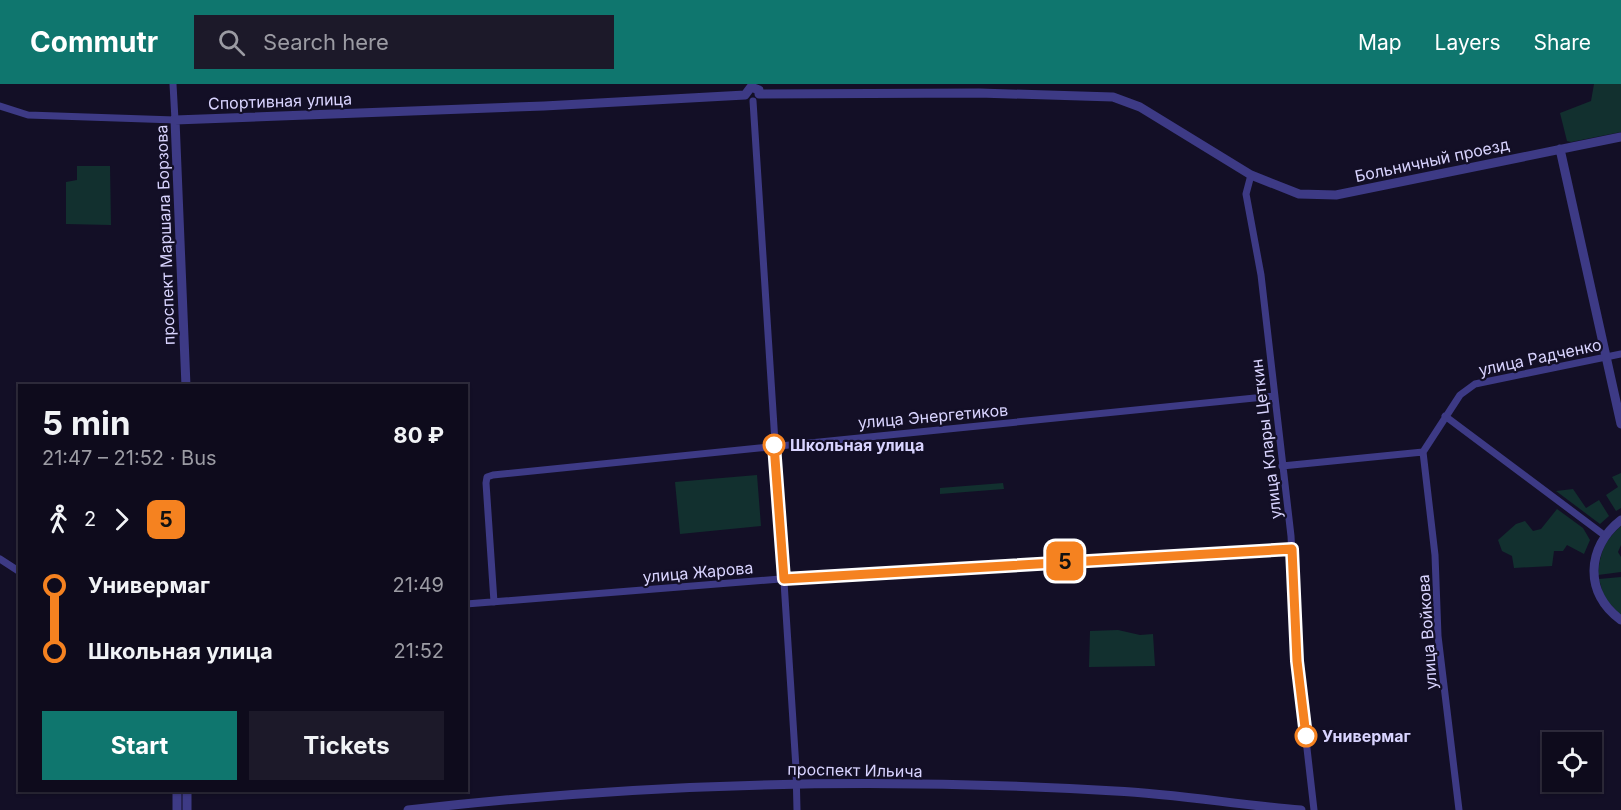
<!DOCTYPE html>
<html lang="en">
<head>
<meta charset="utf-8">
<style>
	body { margin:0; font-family:Inter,sans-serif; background:#1c1929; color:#f1f3f6; height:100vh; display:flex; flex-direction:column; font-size:22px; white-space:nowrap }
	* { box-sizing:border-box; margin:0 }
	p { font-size:20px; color:#9b9ba3 }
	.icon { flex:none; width:33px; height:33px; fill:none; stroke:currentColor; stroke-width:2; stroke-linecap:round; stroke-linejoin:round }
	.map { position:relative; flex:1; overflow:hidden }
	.panel { position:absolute; left:18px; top:300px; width:450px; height:408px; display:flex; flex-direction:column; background:#0e0b1c; border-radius:0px; box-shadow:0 2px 4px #0004,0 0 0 2px #2e2b3b }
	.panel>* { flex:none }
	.badge { padding:0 12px; border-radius:9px; font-size:21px; line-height:39px }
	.buttons { position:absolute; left:1542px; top:648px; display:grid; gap:12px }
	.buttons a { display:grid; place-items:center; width:60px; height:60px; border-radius:0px; background:#0e0b1c; box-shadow:0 2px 4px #0004,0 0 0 2px #2e2b3b; font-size:30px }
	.map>.badge { position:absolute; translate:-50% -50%; box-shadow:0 0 0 3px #fff }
	.legs { display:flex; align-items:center; gap:9px; height:66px; padding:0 24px; font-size:20px }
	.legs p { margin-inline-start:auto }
	.head { display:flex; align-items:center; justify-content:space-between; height:102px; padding:0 24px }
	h1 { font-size:33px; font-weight:700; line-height:45px }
	.cta { display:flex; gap:12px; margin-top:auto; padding:12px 24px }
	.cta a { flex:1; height:69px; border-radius:0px; background:#0f766e; color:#fff; font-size:24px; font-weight:700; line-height:69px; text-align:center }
	.cta a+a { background:#1c1929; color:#f1f3f6 }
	ul { padding:0 24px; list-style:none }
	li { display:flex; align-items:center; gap:21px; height:66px; font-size:22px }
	li i { display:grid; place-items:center; width:9px; height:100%; margin:0 8px; background:currentColor }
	li i::after { content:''; width:15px; height:15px; margin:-8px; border:4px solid; border-radius:50%; background:#0e0b1c }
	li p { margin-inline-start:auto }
	li:first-child i { background:linear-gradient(#0000 50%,currentColor 0) }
	li:last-child i { background:linear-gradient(currentColor 50%,#0000 0) }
	header { display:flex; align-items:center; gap:36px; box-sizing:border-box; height:84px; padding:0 30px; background:#0f766e; color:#fff }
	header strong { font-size:28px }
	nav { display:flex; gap:33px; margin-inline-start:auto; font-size:21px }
	.search { width:420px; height:54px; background:#1c1929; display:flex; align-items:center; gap:15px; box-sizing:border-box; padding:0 21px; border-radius:0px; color:#9b9ba3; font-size:22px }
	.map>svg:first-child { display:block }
</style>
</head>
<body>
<header>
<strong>Commutr</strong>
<div class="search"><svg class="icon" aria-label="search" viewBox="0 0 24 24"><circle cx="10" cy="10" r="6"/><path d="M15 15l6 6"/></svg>Search here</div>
<nav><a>Map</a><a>Layers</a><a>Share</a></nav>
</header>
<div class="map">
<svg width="1621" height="726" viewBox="0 0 1621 726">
	<rect width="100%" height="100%" fill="#130f26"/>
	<path fill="#12302f" d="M 1594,0 L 1621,0 L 1621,48 L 1571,58 L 1567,57 L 1560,29 L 1591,17 Z
		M 77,82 L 110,82 L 111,141 L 66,140 L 66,98 L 77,96 Z
		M 1621,389 L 1621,424 L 1616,427 L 1606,411 L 1618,403 L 1612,393 Z
		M 757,391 L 761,442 L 680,450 L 675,398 Z
		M 1003,399 L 1004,405 L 940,410 L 940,404 Z
		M 1573,405 L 1586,424 L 1599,416 L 1609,432 L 1600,440 L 1556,407 Z
		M 1557,425 L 1583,444 L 1590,456 L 1584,470 L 1567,461 L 1563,467 L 1554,467 L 1552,482 L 1514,484 L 1512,472 L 1502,467 L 1498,456 L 1516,440 L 1525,437 L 1533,447 L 1541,445 Z
		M 1621,442 L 1621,461 L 1618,468 L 1621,473 L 1621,488 L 1598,491 C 1600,469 1604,457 1621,442 Z
		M 1621,493 L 1621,532 L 1604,513 L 1599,495 Z
		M 1118,546 L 1140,551 L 1153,550 L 1155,582 L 1089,583 L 1090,547 Z"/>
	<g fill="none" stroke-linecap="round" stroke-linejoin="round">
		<path stroke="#3d3a85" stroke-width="7" d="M 753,17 L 796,684 L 797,726
			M 0,22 L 28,31 L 175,36 L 173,0
			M 1251,91 L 1246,110 L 1261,191 L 1291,452 L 1297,577 L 1314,726
			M 1445,332 L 1604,451
			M 1423,368 L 1435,471 L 1438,552 L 1459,726
			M 1282,382 L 1423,368 L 1460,311 L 1475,300 L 1621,270
			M 0,475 L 20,488
			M 494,518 L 486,399 L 487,393 L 493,391 L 1274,312
			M 466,520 L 792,494 L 1292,465"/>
		<path stroke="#3d3a85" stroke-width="9" d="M 759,10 L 979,9 L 1113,13 L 1140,23 L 1251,91 L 1299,110 L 1336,111 L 1621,53
			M 745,11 L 751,3 L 759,6 L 759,10
			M 1560,65 L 1621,340
			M 186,302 L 175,36 L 544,22 L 745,11
			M 1621,436 C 1586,463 1584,510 1621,536
			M 177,726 L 177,706
			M 187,726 L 187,706
			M 408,726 C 641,699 881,693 1115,707 C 1177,710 1239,721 1301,726"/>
	</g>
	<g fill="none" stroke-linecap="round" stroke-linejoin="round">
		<g stroke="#fff" stroke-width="14">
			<path id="line-1" d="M 774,361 L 784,495 L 1292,465 L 1297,577 L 1306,652"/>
		</g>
		<use href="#line-1" stroke="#f58220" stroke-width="9"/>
	</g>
	<g fill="#fff" stroke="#f58220" stroke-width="3">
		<circle cx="774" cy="361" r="10"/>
		<circle cx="1306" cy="652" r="10"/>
	</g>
	<g text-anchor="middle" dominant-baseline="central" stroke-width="4.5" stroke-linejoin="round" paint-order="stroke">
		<g font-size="16" fill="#d9d4ff" stroke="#130f26">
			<text transform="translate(280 17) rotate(-2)">Спортивная улица</text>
			<text transform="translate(1432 76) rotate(-12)">Больничный проезд</text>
			<text transform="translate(165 151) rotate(-92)">проспект Маршала Борзова</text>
			<text transform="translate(1540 273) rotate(-12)">улица Радченко</text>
			<text transform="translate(933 332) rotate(-5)">улица Энергетиков</text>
			<text transform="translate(1266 355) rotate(-97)">улица Клары Цеткин</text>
			<text transform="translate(698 488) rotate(-5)">улица Жарова</text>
			<text transform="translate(1427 548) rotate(-94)">улица Войкова</text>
			<text transform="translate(855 686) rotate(1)">проспект Ильича</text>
		</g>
		<g font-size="16" font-weight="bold" fill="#d9d4ff" stroke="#130f26" text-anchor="start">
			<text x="790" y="361">Школьная улица</text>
			<text x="1322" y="652">Универмаг</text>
		</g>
	</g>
</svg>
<div class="buttons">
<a><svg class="icon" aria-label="locate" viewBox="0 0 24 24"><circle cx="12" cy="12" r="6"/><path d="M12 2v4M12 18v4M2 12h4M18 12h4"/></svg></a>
</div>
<b class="badge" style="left:1065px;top:477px;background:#f58220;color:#111">5</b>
<section class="panel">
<div class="head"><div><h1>5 min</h1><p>21:47 – 21:52 · Bus</p></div><b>80 ₽</b></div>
<div class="legs"><svg class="icon" aria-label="walk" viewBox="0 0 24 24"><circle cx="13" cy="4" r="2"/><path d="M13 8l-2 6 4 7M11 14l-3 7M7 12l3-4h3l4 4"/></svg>2<svg class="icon" aria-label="forward" viewBox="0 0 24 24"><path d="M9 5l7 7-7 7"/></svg><b class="badge" style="background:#f58220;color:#111">5</b></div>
<ul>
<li><i style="color:#f58220"></i><b>Универмаг</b><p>21:49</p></li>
<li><i style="color:#f58220"></i><b>Школьная улица</b><p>21:52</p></li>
</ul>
<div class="cta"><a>Start</a><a>Tickets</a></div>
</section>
</div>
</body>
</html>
